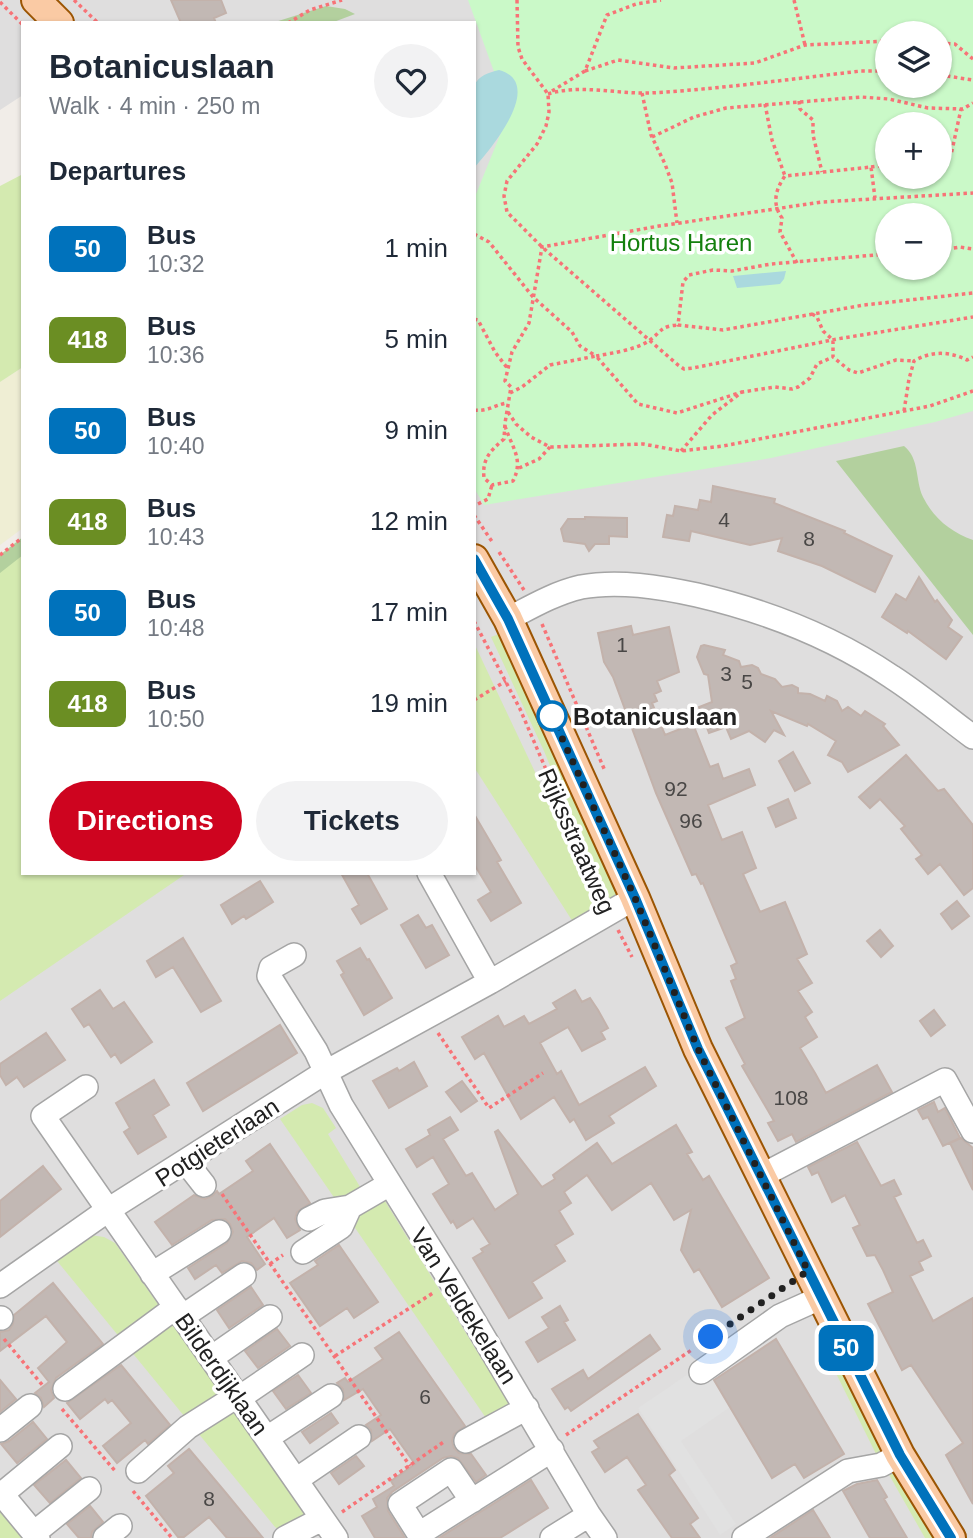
<!DOCTYPE html>
<html lang="en">
<head>
<meta charset="utf-8">
<style>
	body { margin:0; font-family:Helvetica,sans-serif; background:#f2f2f3; color:#1f2937; height:100vh; display:flex; flex-direction:column; font-size:26px; white-space:nowrap }
	* { box-sizing:border-box; margin:0 }
	p { font-size:23px; color:#747a83 }
	.icon { flex:none; width:38px; height:38px; fill:none; stroke:currentColor; stroke-width:2; stroke-linecap:round; stroke-linejoin:round }
	.map { position:relative; flex:1; overflow:hidden }
	.details { position:absolute; left:21px; top:21px; width:455px; height:854px; display:flex; flex-direction:column; background:#fff; border-radius:0px; box-shadow:0 2px 5px #0004 }
	.details>* { flex:none }
	.badge { padding:0 14px; border-radius:10px; font-size:24px; line-height:46px }
	.buttons { position:absolute; left:875px; top:21px; display:grid; gap:14px }
	.buttons a { display:grid; place-items:center; width:77px; height:77px; border-radius:50%; background:#fff; box-shadow:0 2px 5px #0004; font-size:35px }
	.you { position:absolute; width:35px; height:35px; margin:-18px; border:5px solid #fff; border-radius:50%; background:#1a73e8; box-shadow:0 0 0 10px #1a73e833 }
	.map>.badge { position:absolute; translate:-50% -50%; box-shadow:0 0 0 4px #fff }
	h2 { padding:0 28px; font-size:26px; line-height:63px }
	.round { display:grid; place-items:center; flex:none; width:74px; height:74px; border-radius:37px; background:#f2f2f3 }
	.overview { display:flex; align-items:center; justify-content:space-between; height:119px; padding:0 28px }
	h1 { font-size:33px; font-weight:700; line-height:52px }
	.primary-button { display:flex; gap:14px; margin-top:auto; padding:14px 28px }
	.primary-button a { flex:1; height:80px; border-radius:42px; background:#ce041f; color:#fff; font-size:28px; font-weight:700; line-height:80px; text-align:center }
	.primary-button a+a { background:#f2f2f3; color:#1f2937 }
	ul { padding:0; list-style:none }
	li { display:flex; align-items:center; gap:21px; height:91px; padding:0 28px }
	li div { flex:1 }
	li b { display:block; font-size:26px }
	li em { font-style:normal }
	li .badge { min-width:77px; font-weight:700; text-align:center }
	.map>svg:first-child { display:block }
</style>
</head>
<body>
<div class="map">
<svg width="973" height="1538" viewBox="0 0 973 1538">
	<rect width="100%" height="100%" fill="#f1ede8"/>
	<path fill="#dfdede" fill-rule="evenodd" d="M 0,0 L 973,0 L 973,1538 L 0,1538 L 0,978 L 147,873 L 474,873 L 474,23 L 23,23 L 23,95 L 0,110 ZM 887,33 L 940,33 L 940,86 L 887,86 ZM 887,124 L 940,124 L 940,177 L 887,177 ZM 887,215 L 940,215 L 940,268 L 887,268 Z"/>
	<path fill="#efeed4" d="M 23,367 L 23,528 L 0,545 L 0,382 Z"/>
	<path fill="#d4eab0" d="M 23,174 L 23,367 L 0,382 L 0,186 Z
		M 23,537 L 23,873 L 187,873 L 0,1001 L 0,555 Z
		M 502,633 L 621,889 L 612,903 L 590,864 L 544,751 L 491,637 Z
		M 474,643 L 570,846 L 578,869 L 602,910 L 573,922 L 474,767 Z
		M 312,1103 L 323,1108 L 336,1128 L 328,1134 L 362,1190 L 374,1183 L 513,1410 L 486,1418 L 280,1119 L 302,1105 Z
		M 90,1235 L 104,1237 L 115,1243 L 310,1520 L 283,1532 L 275,1527 L 53,1256 Z
		M 822,1330 L 886,1454 L 878,1458 L 816,1333 Z
		M 894,1468 L 938,1538 L 925,1538 L 888,1473 Z
		M 0,1510 L 24,1538 L 0,1538 Z"/>
	<path fill="#b3d09e" d="M 326,6 L 345,9 L 355,14 L 331,23 L 272,23 Z
		M 904,446 C 920,459 915,480 923,497 C 934,519 951,532 973,540 L 973,635 L 836,461 Z
		M 23,537 L 23,555 L 0,573 L 0,555 Z"/>
	<path fill="#caf9c8" fill-rule="evenodd" d="M 468,0 L 973,0 L 973,411 L 935,422 L 771,458 L 484,505 L 474,488 L 474,199 L 509,113 ZM 887,33 L 940,33 L 940,86 L 887,86 ZM 887,124 L 940,124 L 940,177 L 887,177 ZM 887,215 L 940,215 L 940,268 L 887,268 Z"/>
	<path fill="#e1e1e1" d="M 703,1364 L 733,1405 L 681,1441 L 736,1524 L 720,1535 L 638,1408 Z"/>
	<path fill="#aad9de" d="M 499,70 C 546,83 491,149 474,168 L 474,86 C 479,75 488,73 499,70 Z
		M 786,271 L 784,279 L 780,284 L 737,288 L 733,276 Z"/>
	<path fill="#c2b8b4" stroke="#c3b2ab" stroke-width="2" d="M 171,0 L 221,0 L 226,13 L 214,18 L 216,23 L 181,23 Z
		M 713,486 L 775,499 L 774,503 L 845,531 L 844,533 L 892,556 L 875,592 L 822,566 L 778,551 L 782,538 L 750,545 L 691,531 L 689,541 L 663,537 L 667,515 L 673,516 L 675,506 L 698,510 L 700,500 L 711,502 Z
		M 585,517 L 627,518 L 627,537 L 609,536 L 609,544 L 595,544 L 589,551 L 585,544 L 564,541 L 561,529 L 568,519 L 585,519 Z
		M 919,577 L 935,602 L 937,600 L 952,620 L 948,627 L 962,637 L 946,659 L 908,631 L 907,633 L 882,617 L 896,594 L 906,600 Z
		M 631,626 L 633,635 L 669,627 L 679,672 L 657,681 L 661,691 L 654,694 L 657,701 L 652,703 L 665,735 L 693,724 L 710,767 L 718,764 L 723,779 L 749,769 L 755,785 L 708,805 L 722,840 L 742,832 L 756,868 L 743,874 L 760,912 L 785,902 L 807,954 L 797,959 L 812,983 L 798,991 L 812,1012 L 805,1017 L 817,1037 L 800,1048 L 815,1073 L 826,1093 L 877,1065 L 892,1092 L 796,1142 L 792,1134 L 778,1141 L 768,1123 L 774,1121 L 742,1066 L 745,1064 L 726,1028 L 745,1018 L 731,981 L 736,979 L 731,966 L 737,963 L 703,883 L 701,884 L 696,874 L 692,875 L 656,793 L 613,677 L 604,662 L 598,633 Z
		M 704,645 L 725,650 L 723,655 L 739,661 L 741,667 L 752,665 L 758,668 L 761,674 L 775,679 L 782,687 L 792,685 L 798,688 L 798,693 L 810,694 L 825,701 L 827,696 L 837,701 L 842,711 L 848,707 L 861,716 L 865,711 L 885,724 L 883,726 L 899,745 L 848,772 L 842,762 L 828,755 L 836,741 L 808,724 L 807,726 L 771,711 L 784,735 L 774,730 L 765,742 L 749,731 L 731,739 L 726,727 L 709,733 L 699,707 L 712,702 L 708,675 L 704,674 L 697,657 L 701,646 Z
		M 793,752 L 810,783 L 795,791 L 779,761 Z
		M 906,755 L 938,791 L 944,789 L 973,825 L 973,888 L 964,895 L 940,864 L 928,874 L 916,859 L 922,855 L 901,829 L 905,826 L 880,799 L 870,808 L 859,797 Z
		M 788,799 L 796,818 L 776,827 L 768,808 Z
		M 474,814 L 501,860 L 497,862 L 521,903 L 491,921 L 478,900 L 491,892 L 474,864 Z
		M 341,873 L 367,873 L 387,909 L 361,924 L 352,909 L 359,905 Z
		M 260,881 L 273,902 L 246,919 L 244,916 L 232,924 L 221,905 Z
		M 957,901 L 969,916 L 952,929 L 941,914 Z
		M 418,915 L 426,928 L 432,925 L 449,955 L 426,968 L 401,925 Z
		M 880,930 L 893,946 L 881,957 L 867,941 Z
		M 183,938 L 221,1001 L 201,1012 L 173,967 L 156,977 L 147,961 Z
		M 360,948 L 367,960 L 369,959 L 392,998 L 364,1015 L 341,975 L 344,973 L 337,961 Z
		M 100,990 L 113,1009 L 124,1002 L 152,1042 L 121,1063 L 115,1054 L 111,1057 L 89,1024 L 84,1027 L 72,1009 Z
		M 575,990 L 582,1002 L 590,998 L 598,1010 L 608,1028 L 601,1032 L 605,1039 L 582,1051 L 568,1027 L 540,1043 L 557,1074 L 561,1071 L 579,1105 L 645,1067 L 656,1086 L 609,1116 L 614,1123 L 586,1140 L 574,1119 L 570,1122 L 554,1097 L 521,1119 L 484,1053 L 475,1059 L 462,1037 L 498,1016 L 504,1027 L 524,1016 L 529,1024 L 557,1009 L 553,1003 Z
		M 934,1010 L 945,1025 L 931,1036 L 920,1021 Z
		M 280,1025 L 297,1053 L 203,1111 L 187,1083 Z
		M 46,1033 L 65,1060 L 24,1087 L 17,1077 L 6,1085 L 0,1075 L 0,1064 Z
		M 414,1062 L 427,1086 L 389,1108 L 373,1081 L 397,1068 L 399,1071 Z
		M 154,1080 L 169,1105 L 153,1115 L 166,1137 L 138,1154 L 124,1132 L 130,1128 L 116,1103 Z
		M 462,1081 L 477,1101 L 461,1112 L 446,1092 Z
		M 934,1102 L 938,1112 L 945,1108 L 960,1138 L 943,1146 L 928,1117 L 923,1119 L 918,1110 Z
		M 450,1117 L 458,1130 L 443,1139 L 466,1176 L 472,1173 L 495,1210 L 518,1194 L 495,1132 L 498,1130 L 542,1187 L 555,1179 L 553,1175 L 597,1143 L 612,1164 L 676,1125 L 692,1152 L 687,1154 L 703,1180 L 709,1176 L 769,1278 L 722,1307 L 699,1269 L 694,1272 L 681,1250 L 691,1210 L 674,1220 L 651,1183 L 612,1210 L 587,1175 L 564,1192 L 571,1203 L 559,1211 L 573,1234 L 555,1245 L 565,1261 L 532,1282 L 542,1298 L 509,1318 L 473,1258 L 483,1252 L 481,1249 L 490,1244 L 473,1218 L 457,1228 L 453,1221 L 451,1223 L 433,1194 L 449,1184 L 433,1157 L 417,1167 L 406,1149 L 430,1135 L 428,1130 Z
		M 961,1138 L 973,1148 L 973,1190 L 950,1143 Z
		M 857,1142 L 881,1186 L 894,1180 L 901,1194 L 894,1197 L 917,1243 L 923,1240 L 931,1256 L 919,1262 L 923,1270 L 910,1276 L 933,1321 L 973,1298 L 973,1504 L 946,1455 L 963,1443 L 911,1365 L 902,1370 L 868,1304 L 893,1292 L 883,1270 L 875,1255 L 867,1256 L 853,1228 L 860,1225 L 845,1195 L 832,1202 L 818,1172 L 812,1175 L 808,1167 Z
		M 270,1144 L 310,1203 L 297,1212 L 295,1219 L 300,1230 L 287,1238 L 274,1218 L 247,1237 L 265,1264 L 257,1270 L 251,1263 L 242,1261 L 222,1273 L 216,1265 L 195,1279 L 188,1268 L 227,1243 L 233,1232 L 230,1224 L 225,1219 L 212,1220 L 172,1245 L 155,1222 L 194,1195 L 205,1199 L 212,1196 L 217,1191 L 219,1194 L 253,1171 L 246,1161 Z
		M 43,1166 L 61,1189 L 0,1237 L 0,1201 Z
		M 339,1245 L 378,1302 L 354,1318 L 347,1308 L 320,1326 L 290,1283 L 318,1265 L 315,1261 Z
		M 53,1283 L 103,1344 L 56,1378 L 51,1390 L 54,1398 L 44,1407 L 41,1398 L 35,1393 L 49,1382 L 38,1368 L 67,1342 L 46,1316 L 0,1351 L 0,1332 L 9,1330 L 13,1324 L 14,1315 Z
		M 251,1287 L 263,1305 L 229,1328 L 217,1310 Z
		M 560,1306 L 568,1320 L 564,1322 L 575,1340 L 538,1362 L 526,1342 L 549,1328 L 542,1317 Z
		M 277,1329 L 290,1346 L 258,1368 L 245,1351 Z
		M 399,1332 L 465,1426 L 454,1434 L 452,1441 L 454,1448 L 459,1453 L 471,1454 L 486,1475 L 476,1482 L 458,1458 L 451,1456 L 443,1458 L 392,1492 L 387,1498 L 388,1511 L 405,1538 L 375,1538 L 362,1516 L 377,1507 L 373,1499 L 394,1486 L 391,1481 L 415,1464 L 390,1429 L 372,1441 L 371,1430 L 366,1425 L 381,1415 L 363,1389 L 344,1400 L 343,1389 L 337,1383 L 345,1378 L 348,1382 L 383,1359 L 375,1348 Z
		M 650,1335 L 660,1349 L 571,1411 L 568,1407 L 565,1409 L 552,1389 L 583,1370 L 588,1379 Z
		M 776,1339 L 844,1454 L 804,1478 L 795,1464 L 772,1478 L 714,1380 Z
		M 121,1365 L 170,1425 L 148,1444 L 145,1440 L 117,1463 L 103,1446 L 131,1423 L 112,1400 L 108,1403 L 105,1399 L 80,1419 L 67,1403 Z
		M 298,1375 L 311,1393 L 286,1409 L 273,1391 Z
		M 0,1380 L 16,1399 L 0,1412 Z
		M 331,1413 L 338,1423 L 310,1443 L 302,1432 Z
		M 638,1414 L 675,1470 L 669,1475 L 698,1518 L 690,1524 L 700,1538 L 672,1538 L 638,1490 L 646,1485 L 627,1457 L 605,1472 L 592,1452 L 599,1448 L 594,1441 Z
		M 33,1422 L 47,1439 L 17,1463 L 1,1444 L 9,1441 Z
		M 189,1449 L 226,1493 L 263,1538 L 227,1538 L 209,1517 L 184,1537 L 178,1537 L 146,1496 L 174,1473 L 168,1466 Z
		M 356,1456 L 364,1466 L 339,1484 L 331,1473 Z
		M 66,1460 L 81,1478 L 50,1503 L 34,1485 Z
		M 531,1480 L 548,1508 L 500,1538 L 439,1538 Z
		M 877,1480 L 887,1497 L 884,1499 L 907,1538 L 870,1538 L 843,1491 L 857,1484 Z
		M 90,1506 L 103,1522 L 92,1532 L 91,1538 L 79,1538 L 67,1524 Z
		M 813,1510 L 830,1538 L 770,1538 Z"/>
	<g fill="none" stroke-linecap="round" stroke-linejoin="round">
		<g stroke="#a5a5a5" stroke-width="26">
			<path id="minor" d="M 508,619 C 531,607 555,593 581,587 C 618,580 660,587 697,595 C 766,611 833,637 892,677 C 920,695 946,717 973,737
				M 429,873 L 490,982
				M 294,955 L 271,968 L 269,976 L 316,1051 L 341,1105 L 451,1282 L 589,1515 L 605,1538
				M 86,1087 L 43,1116 L 336,1538
				M 186,1162 L 204,1185
				M 761,1176 L 945,1080 L 973,1131
				M 309,1219 L 325,1211 L 350,1207 L 388,1185
				M 303,1252 L 341,1227 L 350,1207
				M 152,1274 L 219,1232
				M 0,1286 L 108,1210 L 324,1073 L 490,982 L 635,898
				M 182,1317 L 244,1275
				M 0,1318 L 1,1318
				M 211,1358 L 270,1317
				M 701,1372 L 780,1316 L 820,1298
				M 65,1389 L 176,1307
				M 239,1398 L 302,1355
				M 0,1430 L 30,1406
				M 267,1438 L 331,1396
				M 466,1441 L 527,1408
				M 138,1471 L 188,1427 L 237,1396
				M 296,1480 L 359,1437
				M 0,1492 L 38,1538
				M 2,1494 L 60,1446
				M 472,1501 L 451,1470 L 400,1504 L 419,1534 L 552,1450
				M 34,1533 L 89,1489
				M 105,1538 L 120,1526
				M 285,1538 L 322,1519
				M 552,1538 L 589,1515
				M 744,1538 L 848,1471 L 881,1465 L 900,1455"/>
		</g>
		<g stroke="#9b5503" stroke-width="32">
			<path id="major" d="M 36,0 L 59,23
				M 474,559 L 508,619 L 635,898 L 698,1049 L 900,1455 L 951,1538"/>
		</g>
		<path stroke="#f77377" stroke-width="3.5" stroke-dasharray="3.5 3.5" stroke-linecap="butt" d="M 74,0 L 98,23
			M 517,0 L 518,47 L 522,59 L 548,94 L 549,112 L 546,126 L 537,144 L 507,181 L 504,196 L 507,212 L 542,247 L 678,365 L 684,369 L 693,368 L 837,339 L 973,317
			M 794,0 L 805,45
			M 0,2 L 23,25
			M 288,23 L 310,10 L 342,0
			M 940,43 L 955,44 L 973,59
			M 585,71 L 618,60 L 674,68 L 755,63 L 805,45 L 887,41
			M 940,75 L 973,80
			M 552,91 L 585,71 L 607,15 L 636,4 L 661,0
			M 642,93 L 651,135 L 665,164 L 672,183 L 677,223
			M 548,94 C 579,84 617,94 650,93 C 720,89 791,79 861,71 L 887,71
			M 799,101 L 800,109 L 813,120 L 813,135 L 822,172
			M 765,104 L 772,140 L 785,176
			M 652,137 L 694,117 L 726,108 L 861,97 L 889,99 L 928,108 L 963,109 L 973,103
			M 940,157 L 951,155 L 961,109
			M 871,167 L 887,165
			M 474,234 L 489,242 L 533,297 L 572,332 L 580,346 L 596,356 C 612,353 636,350 650,340 C 662,331 661,326 678,325
			M 940,250 L 960,247 L 973,249
			M 887,254 L 771,264 L 732,271 L 713,270 L 689,275 L 683,282 L 678,325 L 723,330 L 864,305 L 973,293
			M 797,263 L 780,232 L 782,218 C 772,204 775,190 785,176 L 871,167 L 875,198
			M 812,314 L 817,317 L 823,331 L 833,340 L 833,357 L 849,370 L 858,373 L 896,360 L 914,361
			M 474,319 L 478,320 L 495,352 L 508,369
			M 510,393 L 522,387 L 550,365 L 596,356 L 638,404 L 677,413 L 742,392
			M 474,410 C 488,412 494,405 507,403
			M 904,411 L 909,379 L 914,361 C 931,351 949,351 967,360 L 973,357
			M 508,412 L 516,424 L 531,437 L 550,447 L 643,444 L 681,451 L 723,446 L 930,406 L 973,391
			M 505,426 C 512,448 524,459 513,481 L 492,485 L 484,478 C 482,459 490,451 504,439 L 505,423 L 511,387 L 505,381 L 512,352 L 529,323 L 542,247 L 659,226 L 822,202 L 973,193
			M 681,451 L 712,415 L 742,392 L 775,387 L 792,389 L 798,387 L 810,378 L 817,364 L 833,357
			M 519,468 L 539,459 L 550,447
			M 478,504 L 488,499 L 492,485
			M 474,515 L 493,543
			M 499,552 L 524,590
			M 0,555 L 23,537
			M 474,621 L 520,709 L 600,895
			M 542,624 L 605,771
			M 474,700 L 506,681
			M 618,930 L 632,957
			M 438,1033 L 489,1108 L 543,1073
			M 222,1194 L 410,1466
			M 270,1264 L 283,1255
			M 4,1339 L 44,1387
			M 335,1356 L 433,1293
			M 62,1409 L 116,1472
			M 566,1435 L 693,1349
			M 133,1491 L 172,1538
			M 342,1512 L 445,1441"/>
		<use href="#minor" stroke="#fff" stroke-width="23"/>
		<use href="#major" stroke="#facaa4" stroke-width="28"/>
	</g>
	<g fill="none" stroke-linecap="round" stroke-linejoin="round">
		<g stroke="#fff" stroke-width="16">
			<path id="line" d="M 474,559 L 508,619 L 635,898 L 698,1049 L 900,1455 L 951,1538"/>
		</g>
		<use href="#line" stroke="#0072bc" stroke-width="10"/>
		<path stroke="#212121" stroke-width="7" stroke-dasharray="0 12.6" d="M 552,716 L 635,898 L 698,1049 L 808,1271 L 711,1337"/>
	</g>
	<circle fill="#fff" stroke="#0072bc" stroke-width="3.5" cx="552" cy="716" r="14"/>
	<g text-anchor="middle" dominant-baseline="central" stroke-width="7" stroke-linejoin="round" paint-order="stroke">
		<g font-size="21" fill="#494746">
			<text x="724" y="519">4</text>
			<text x="809" y="538">8</text>
			<text x="622" y="644">1</text>
			<text x="726" y="673">3</text>
			<text x="747" y="681">5</text>
			<text x="676" y="788">92</text>
			<text x="691" y="820">96</text>
			<text x="791" y="1097">108</text>
			<text x="425" y="1396">6</text>
			<text x="209" y="1498">8</text>
		</g>
		<g font-size="24" fill="#14800e" stroke="#fff">
			<text x="681" y="242">Hortus Haren</text>
		</g>
		<g font-size="24" font-weight="bold" fill="#212121" stroke="#fff" text-anchor="start">
			<text x="573" y="716">Botanicuslaan</text>
		</g>
		<g font-size="24" fill="#212121" stroke="#fff">
			<text transform="translate(577 841) rotate(66)">Rijksstraatweg</text>
			<text transform="translate(217 1142) rotate(-33)">Potgieterlaan</text>
			<text transform="translate(464 1306) rotate(58)">Van Veldekelaan</text>
			<text transform="translate(222 1374) rotate(55)">Bilderdijklaan</text>
		</g>
	</g>
</svg>
<div class="buttons">
<a><svg class="icon" aria-label="layers" viewBox="0 0 24 24"><path d="M12 4l9 5-9 5-9-5zM3 14l9 5 9-5"/></svg></a>
<a>+</a>
<a>−</a>
</div>
<div class="you" style="left:711px;top:1337px"></div>
<b class="badge" style="left:846px;top:1348px;background:#0072bc;color:#fff">50</b>
<section class="details">
<div class="overview"><div><h1>Botanicuslaan</h1><p>Walk · 4 min · 250 m</p></div><a class="round"><svg class="icon" aria-label="heart" viewBox="0 0 24 24"><path d="M12 20l-8-8c-3-5 5-10 8-4 3-6 11-1 8 4z"/></svg></a></div>
<h2>Departures</h2>
<ul>
<li><span class="badge" style="background:#0072bc;color:#fff">50</span><div><b>Bus</b><p>10:32</p></div><em>1 min</em></li>
<li><span class="badge" style="background:#6b8e23;color:#fff">418</span><div><b>Bus</b><p>10:36</p></div><em>5 min</em></li>
<li><span class="badge" style="background:#0072bc;color:#fff">50</span><div><b>Bus</b><p>10:40</p></div><em>9 min</em></li>
<li><span class="badge" style="background:#6b8e23;color:#fff">418</span><div><b>Bus</b><p>10:43</p></div><em>12 min</em></li>
<li><span class="badge" style="background:#0072bc;color:#fff">50</span><div><b>Bus</b><p>10:48</p></div><em>17 min</em></li>
<li><span class="badge" style="background:#6b8e23;color:#fff">418</span><div><b>Bus</b><p>10:50</p></div><em>19 min</em></li>
</ul>
<div class="primary-button"><a>Directions</a><a>Tickets</a></div>
</section>
</div>
</body>
</html>
